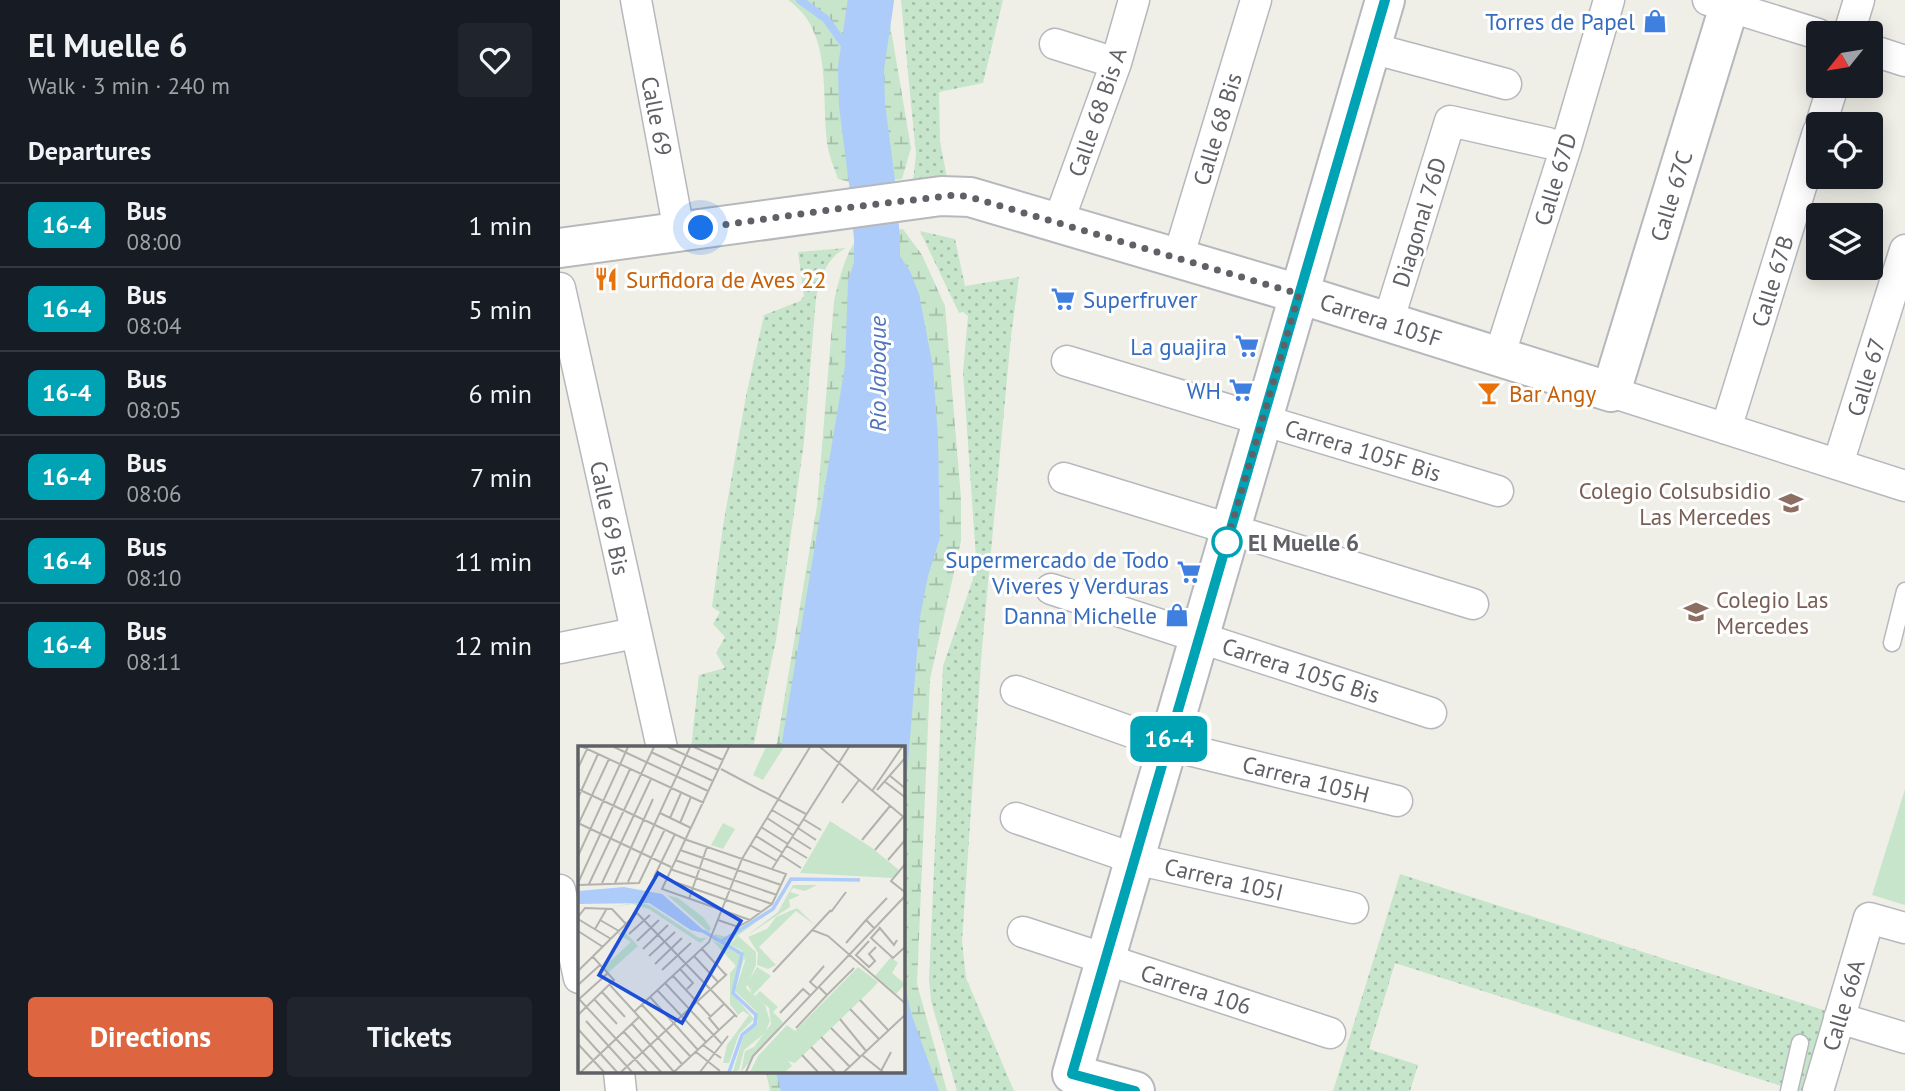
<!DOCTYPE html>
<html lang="en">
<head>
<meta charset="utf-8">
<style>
	body { margin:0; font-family:"PT Sans",sans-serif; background:#20242c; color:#f1f3f6; height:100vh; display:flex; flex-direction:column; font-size:26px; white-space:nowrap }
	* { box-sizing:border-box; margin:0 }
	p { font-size:23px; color:#9ea1a6 }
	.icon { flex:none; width:38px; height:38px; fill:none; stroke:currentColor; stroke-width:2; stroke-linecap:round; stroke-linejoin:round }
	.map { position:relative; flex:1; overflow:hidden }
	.drawer { display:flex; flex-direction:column; background:#171b24; width:560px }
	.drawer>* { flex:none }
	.badge { padding:0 14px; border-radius:10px; font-size:24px; line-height:46px }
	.needle { width:46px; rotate:240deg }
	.buttons { position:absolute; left:1246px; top:21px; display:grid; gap:14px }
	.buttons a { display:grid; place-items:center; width:77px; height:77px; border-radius:7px; background:#171b24; box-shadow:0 4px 18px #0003; font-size:35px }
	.you { position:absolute; width:35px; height:35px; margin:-18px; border:5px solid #fff; border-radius:50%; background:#1a73e8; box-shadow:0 0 0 10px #1a73e833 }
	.map>.badge { position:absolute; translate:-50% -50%; box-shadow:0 0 0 4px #fff }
	h2 { padding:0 28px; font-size:26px; line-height:63px }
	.round { display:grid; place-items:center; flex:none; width:74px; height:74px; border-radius:7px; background:#20242c }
	.headline { display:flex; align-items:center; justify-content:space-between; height:119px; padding:0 28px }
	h1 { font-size:33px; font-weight:700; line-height:52px }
	.action { display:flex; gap:14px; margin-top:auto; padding:14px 28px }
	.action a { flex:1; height:80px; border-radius:7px; background:#dd653f; color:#fff; font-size:28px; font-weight:700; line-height:80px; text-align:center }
	.action a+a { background:#20242c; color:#f1f3f6 }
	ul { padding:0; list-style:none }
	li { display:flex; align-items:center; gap:21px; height:84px; padding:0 28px; border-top:2px solid #363941 }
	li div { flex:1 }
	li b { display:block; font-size:26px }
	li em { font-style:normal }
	li .badge { min-width:77px; font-weight:700; text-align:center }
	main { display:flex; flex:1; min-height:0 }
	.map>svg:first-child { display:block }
</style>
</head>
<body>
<main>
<section class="drawer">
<div class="headline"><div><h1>El Muelle 6</h1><p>Walk · 3 min · 240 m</p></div><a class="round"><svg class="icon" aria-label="heart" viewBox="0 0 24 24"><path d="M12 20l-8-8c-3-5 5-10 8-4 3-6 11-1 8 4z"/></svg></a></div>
<h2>Departures</h2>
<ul>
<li><span class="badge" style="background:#00a3b4;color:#fff">16-4</span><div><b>Bus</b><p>08:00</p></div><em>1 min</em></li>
<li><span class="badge" style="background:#00a3b4;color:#fff">16-4</span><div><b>Bus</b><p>08:04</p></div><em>5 min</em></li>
<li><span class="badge" style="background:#00a3b4;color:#fff">16-4</span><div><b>Bus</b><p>08:05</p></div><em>6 min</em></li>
<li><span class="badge" style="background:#00a3b4;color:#fff">16-4</span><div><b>Bus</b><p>08:06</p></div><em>7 min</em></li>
<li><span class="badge" style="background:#00a3b4;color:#fff">16-4</span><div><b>Bus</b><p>08:10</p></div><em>11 min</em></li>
<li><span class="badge" style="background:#00a3b4;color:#fff">16-4</span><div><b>Bus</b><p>08:11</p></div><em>12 min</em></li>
</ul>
<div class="action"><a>Directions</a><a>Tickets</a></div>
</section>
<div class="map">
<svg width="1345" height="1091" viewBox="0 0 1345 1091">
	<defs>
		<pattern id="wetland-marsh" width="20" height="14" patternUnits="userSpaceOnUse" patternTransform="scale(1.75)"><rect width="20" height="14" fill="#c6e5cb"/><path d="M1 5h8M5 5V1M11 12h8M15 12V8" fill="none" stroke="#a4bda9"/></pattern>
		<pattern id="park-dots" width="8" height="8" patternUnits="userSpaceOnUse" patternTransform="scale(1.75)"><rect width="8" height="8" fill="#c6e5cb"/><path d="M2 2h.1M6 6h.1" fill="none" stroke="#a4bda9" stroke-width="1.8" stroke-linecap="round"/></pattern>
	</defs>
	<rect width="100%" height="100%" fill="#f0efe7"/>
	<path fill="#c6e5cb" d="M 1345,789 L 1345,905 L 1312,895 Z"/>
	<path fill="url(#wetland-marsh)" d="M 228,0 L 326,0 L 351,148 L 342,179 L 298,184 L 278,179 C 275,169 270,159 268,148 C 260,99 275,32 228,0 Z
		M 343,229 L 362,255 L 385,306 L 401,498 L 401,541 L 370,679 L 357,984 L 387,1091 L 210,1091 L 206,1072 L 343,1072 L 343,748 L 216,748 L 257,506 L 274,301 C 278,284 287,243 303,235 C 314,230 331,230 343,229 Z"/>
	<path fill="url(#park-dots)" d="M 341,0 L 443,0 L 423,83 L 379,92 L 380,142 L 387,178 L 353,181 L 356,155 Z
		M 360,231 L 395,239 L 405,286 L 459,277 L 451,336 L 422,648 L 402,941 L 406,978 L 454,1091 L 397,1091 L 371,1001 L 369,979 L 383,666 L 413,579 L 416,558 L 403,372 L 408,316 L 403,312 L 399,313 Z
		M 286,248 C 266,258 261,277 256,298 L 244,442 L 216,640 L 193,748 L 131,748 L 139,675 L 165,668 L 156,653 L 165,637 L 153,624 L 160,612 L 152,607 L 163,526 L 186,396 L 204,315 L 240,301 L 244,296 L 238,252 Z
		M 840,874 L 1276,1014 L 1252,1091 L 1237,1091 L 835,963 L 809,1049 L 858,1065 L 850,1091 L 773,1091 Z"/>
	<path fill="#aeccf9" d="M 313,245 L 337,252 L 350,271 L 359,294 L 373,367 L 378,438 L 380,538 L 368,576 L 360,617 L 346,787 L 343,878 L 343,748 L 221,748 L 285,366 L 288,281 L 297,253 Z
		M 343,977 L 351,1013 L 379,1091 L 221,1091 L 216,1072 L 343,1072 Z"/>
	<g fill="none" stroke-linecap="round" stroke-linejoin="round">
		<path stroke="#aeccf9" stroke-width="8" d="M 240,0 L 266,19 L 301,68"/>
		<path stroke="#aeccf9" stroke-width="46" d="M 311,0 L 301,68 L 302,105 L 312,182 L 317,239 L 317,307"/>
		<g stroke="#b7b8bd" stroke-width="19">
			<path id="service" d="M 1332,643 L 1345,591
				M 1229,1091 L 1240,1043"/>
		</g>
		<g stroke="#b7b8bd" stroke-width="33">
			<path id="minor" d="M 76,0 L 119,231
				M 1148,0 L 1258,34
				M 1289,33 L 1299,0
				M 495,44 L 556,63
				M 811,48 L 946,84
				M 1311,50 L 1345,61
				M 1261,124 L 1273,86
				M 498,223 L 556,63 L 574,0
				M 618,258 L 696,0
				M 0,288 L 102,748
				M 828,322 L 890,121 L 988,143
				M 939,357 L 1006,147 L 1049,0
				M 507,361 L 938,491
				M 1051,392 L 1345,486
				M 1166,429 L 1258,132
				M 1278,464 L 1345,250
				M 504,478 L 913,604
				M 491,589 L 871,713
				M 0,648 L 75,633
				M 456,691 L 608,745 L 837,801
				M 456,818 L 575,859 L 793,908
				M 0,890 L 19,978
				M 463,932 L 770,1033
				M 1279,1018 L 1345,1038
				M 59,1072 L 61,1091
				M 1258,1091 L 1309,918 L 1345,928"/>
		</g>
		<g stroke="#b7b8bd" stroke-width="42">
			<path id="tertiary" d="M 0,248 L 381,196 L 410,197 L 739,294 L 1051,392 L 1171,0
				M 575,1091 L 512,1074 L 825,0"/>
		</g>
		<use href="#service" stroke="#fff" stroke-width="16"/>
		<use href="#minor" stroke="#fff" stroke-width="30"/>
		<use href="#tertiary" stroke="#fff" stroke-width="38"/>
	</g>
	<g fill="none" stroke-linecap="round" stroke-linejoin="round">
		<g stroke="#fff" stroke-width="16">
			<path id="line" d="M 575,1091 L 512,1074 L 825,0"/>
		</g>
		<use href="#line" stroke="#00a3b4" stroke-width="10"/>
		<path stroke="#5f6166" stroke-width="7" stroke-dasharray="0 12.6" d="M 141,228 L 284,208 L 395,195 L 410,197 L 739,294 L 664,551 L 667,542"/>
	</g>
	<defs>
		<g id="shop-bare" transform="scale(1.89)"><path d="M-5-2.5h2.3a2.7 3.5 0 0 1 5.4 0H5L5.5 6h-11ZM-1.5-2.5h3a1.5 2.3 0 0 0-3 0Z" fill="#3f7fe0" stroke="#fff" stroke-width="2.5" paint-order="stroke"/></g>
		<g id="restaurant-bare" transform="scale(1.89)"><path d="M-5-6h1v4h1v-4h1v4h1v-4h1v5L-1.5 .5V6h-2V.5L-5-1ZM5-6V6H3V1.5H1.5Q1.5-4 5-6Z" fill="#e8710a" stroke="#fff" stroke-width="2.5" paint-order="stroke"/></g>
		<g id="supermarket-bare" transform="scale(1.89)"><path d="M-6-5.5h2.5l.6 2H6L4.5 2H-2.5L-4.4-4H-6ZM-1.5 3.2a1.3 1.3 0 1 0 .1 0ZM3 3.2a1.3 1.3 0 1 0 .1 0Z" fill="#3f7fe0" stroke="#fff" stroke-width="2.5" paint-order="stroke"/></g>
		<g id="bar-bare" transform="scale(1.89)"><path d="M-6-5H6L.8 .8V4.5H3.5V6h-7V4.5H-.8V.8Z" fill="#e8710a" stroke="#fff" stroke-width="2.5" paint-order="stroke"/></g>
		<g id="school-bare" transform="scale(1.89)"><path d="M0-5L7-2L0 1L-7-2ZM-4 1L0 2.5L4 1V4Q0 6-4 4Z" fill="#8d6e63" stroke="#fff" stroke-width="2.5" paint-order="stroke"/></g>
	</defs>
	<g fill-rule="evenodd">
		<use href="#shop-bare" x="1095" y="21"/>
		<use href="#restaurant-bare" x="46" y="279"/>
		<use href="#supermarket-bare" x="503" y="299"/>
		<use href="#supermarket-bare" x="687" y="346"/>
		<use href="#supermarket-bare" x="681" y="390"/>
		<use href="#bar-bare" x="929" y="393"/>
		<use href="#school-bare" x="1231" y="503"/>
		<use href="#supermarket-bare" x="629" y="572"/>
		<use href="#school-bare" x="1136" y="612"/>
		<use href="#shop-bare" x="617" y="615"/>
	</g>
	<circle fill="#fff" stroke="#00a3b4" stroke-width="3.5" cx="667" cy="542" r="14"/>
	<g text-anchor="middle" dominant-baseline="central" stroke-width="6" stroke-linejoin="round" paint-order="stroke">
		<g font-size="23" fill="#366cbe" stroke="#fff" text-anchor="end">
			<text x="1075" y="21">Torres de Papel</text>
			<text x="523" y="299" text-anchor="start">Superfruver</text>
			<text x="667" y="346">La guajira</text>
			<text x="661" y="390">WH</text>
			<text x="609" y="559">Supermercado de Todo<tspan x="609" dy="26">Viveres y Verduras</tspan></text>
			<text x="597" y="615">Danna Michelle</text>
		</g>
		<g font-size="23" fill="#5f6166" stroke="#fff">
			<text transform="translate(537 112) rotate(-71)">Calle 68 Bis A</text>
			<text transform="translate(97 116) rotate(79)">Calle 69</text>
			<text transform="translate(657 129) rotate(-73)">Calle 68 Bis</text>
			<text transform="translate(995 179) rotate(-73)">Calle 67D</text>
			<text transform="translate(1111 196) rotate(-73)">Calle 67C</text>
			<text transform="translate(859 222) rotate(-73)">Diagonal 76D</text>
			<text transform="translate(1212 281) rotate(-73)">Calle 67B</text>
			<text transform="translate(821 320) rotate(18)">Carrera 105F</text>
			<text transform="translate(1306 377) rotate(-73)">Calle 67</text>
			<text transform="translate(803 450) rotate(17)">Carrera 105F Bis</text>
			<text transform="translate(50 518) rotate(78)">Calle 69 Bis</text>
			<text transform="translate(741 670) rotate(18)">Carrera 105G Bis</text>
			<text transform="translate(746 779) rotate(14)">Carrera 105H</text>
			<text transform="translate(664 879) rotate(13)">Carrera 105I</text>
			<text transform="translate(636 989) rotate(18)">Carrera 106</text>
			<text transform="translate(1283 1005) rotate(-73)">Calle 66A</text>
		</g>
		<g font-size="23" fill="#c56008" stroke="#fff" text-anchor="start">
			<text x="66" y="279">Surfidora de Aves 22</text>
			<text x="949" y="393">Bar Angy</text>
		</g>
		<g font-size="23" fill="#785e54" stroke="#fff" text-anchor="end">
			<text x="1211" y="490">Colegio Colsubsidio<tspan x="1211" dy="26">Las Mercedes</tspan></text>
			<text x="1156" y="599" text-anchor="start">Colegio Las<tspan x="1156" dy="26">Mercedes</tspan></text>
		</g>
		<g font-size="23" font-weight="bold" fill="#5f6166" stroke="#fff" text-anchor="start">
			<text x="688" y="542">El Muelle 6</text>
		</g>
		<g font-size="24" font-style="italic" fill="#5174bc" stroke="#fff">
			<text transform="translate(317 374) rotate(-90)">Río Jaboque</text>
		</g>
	</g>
	<g transform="translate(18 746)">
		<rect width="327" height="327" fill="#f0efe7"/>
		<path d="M 179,221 L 193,230 L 175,249 L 169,238 ZM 182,245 L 200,261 L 195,266 L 205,276 L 163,326 L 167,305 L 176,301 L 193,278 L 191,262 L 177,250 Z" fill="#c6e5cb"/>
		<path d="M 212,132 L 282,134 L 214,133 L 197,162 L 150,197 L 162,205 L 166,212 L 156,247 L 178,266 L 180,274 L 165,290 L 152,325 L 162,292 L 177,277 L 177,269 L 154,246 L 163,208 L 134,193 L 137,188 L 153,192 L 195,161 Z" fill="#c6e5cb"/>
		<path d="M 188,1 L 206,1 L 185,34 L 175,29 ZM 252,75 L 294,102 L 321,124 L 314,132 L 222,127 ZM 145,77 L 157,83 L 145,103 L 133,99 ZM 215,139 L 239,139 L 227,145 L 215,142 L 212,146 L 222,149 L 211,154 L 212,161 L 168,190 L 200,166 ZM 89,149 L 100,152 L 125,171 L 133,182 L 131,186 ZM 60,156 L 71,159 L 121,192 L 129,192 L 122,197 L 71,163 L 54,158 L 30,162 ZM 219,162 L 237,179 L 218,165 L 181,201 L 198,219 L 190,223 L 179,219 L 180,207 L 170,191 L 189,183 L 198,171 ZM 45,184 L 60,200 L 30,227 L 25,222 L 53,196 L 40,188 ZM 160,190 L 178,206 L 178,219 L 168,242 L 187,259 L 192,275 L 187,287 L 166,304 L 161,324 L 155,326 L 165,291 L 180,275 L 178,265 L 157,245 L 167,215 L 164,205 L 152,198 ZM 134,194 L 162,208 L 163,218 L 154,247 L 176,273 L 161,288 L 151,317 L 145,317 L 149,299 L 171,269 L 165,265 L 160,269 L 152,258 L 152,227 L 158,220 ZM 313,211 L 320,217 L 314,227 L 327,238 L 318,248 L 297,230 ZM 280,221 L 300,236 L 294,243 L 217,317 L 210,315 L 214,320 L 207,326 L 172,326 L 180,310 L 209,279 L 217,285 Z" fill="#c6e5cb"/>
		<path d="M 46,141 L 84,148 L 130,188 L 113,184 L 71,157 L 0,158 L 0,145 Z" fill="#aeccf9"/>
		<path fill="none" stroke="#aeccf9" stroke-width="3.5" d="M 125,185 L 164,208 L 155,247 L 178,269 L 177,278 L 164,289 L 151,326M 144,195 L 195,163 L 213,133 L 282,134"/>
		<path fill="none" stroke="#b2b2af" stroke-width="2" d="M 5,1 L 126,57M 36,1 L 130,45M 90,1 L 140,24M 116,1 L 145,14M 151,1 L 84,143 L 172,174M 242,1 L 328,73M 73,6 L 135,35M 0,22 L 10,1M 143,23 L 228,68M 311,29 L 328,43M 306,35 L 328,52M 0,43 L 109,94 L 208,128 L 194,158 L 172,174 L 160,181 L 140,174M 299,44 L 328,11M 294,45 L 324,1M 0,52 L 20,8M 264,57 L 281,34M 194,64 L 221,80M 82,67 L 113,82M 92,72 L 103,47M 189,72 L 215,89M 225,73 L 243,84M 0,77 L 93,121M 102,77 L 113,51M 0,79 L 31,13M 183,81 L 210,98M 220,82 L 238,94M 178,90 L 205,107M 214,91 L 233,103M 284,94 L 312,60M 172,99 L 199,115M 209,100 L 229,112M 102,104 L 203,139M 297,104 L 325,71M 203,109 L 223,122M 0,110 L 50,1M 97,114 L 199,149M 310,114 L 328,93M 328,117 L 313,135 L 328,147M 92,123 L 194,158M 194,123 L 271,1M 76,131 L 97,88M 88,133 L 183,166M 50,136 L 112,1M 0,137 L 52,23M 24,137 L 73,33M 37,137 L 75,53M 11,138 L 76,1M 0,139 L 61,137 L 87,83M 111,153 L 129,101M 253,166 L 268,146M 0,171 L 7,162 L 34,163 L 48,178M 0,173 L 33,193M 22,174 L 41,185M 301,181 L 316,199 L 319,194M 296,182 L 288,174 L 309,152M 302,182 L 293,192 L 315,212 L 327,201M 17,183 L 28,164M 234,184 L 250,190 L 328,258M 0,185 L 25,201M 51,188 L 72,169M 59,195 L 81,174M 291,195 L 278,209 L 291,221 L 297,215 L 291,208 L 298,201M 268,197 L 288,174M 65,203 L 90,179M 124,203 L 148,229M 71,210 L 97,186M 116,210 L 140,236M 77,218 L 104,192M 102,223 L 115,237 L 109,243M 84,224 L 113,197M 0,225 L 59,167 L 159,271M 195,226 L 253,164M 95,230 L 133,271M 87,237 L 143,297M 31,238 L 104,318M 0,239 L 22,219M 241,241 L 249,249 L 276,222M 240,243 L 232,236 L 246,220M 79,244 L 128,296M 24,246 L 47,271M 72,251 L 120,304M 0,252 L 69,326M 16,253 L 39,278M 0,254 L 30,227M 282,254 L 310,284M 64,259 L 112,310M 272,263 L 301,293M 56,266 L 131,196 L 164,113 L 232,1M 202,267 L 225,243 L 233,250M 0,269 L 36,234 L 15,211M 262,273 L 288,305M 8,275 L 54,326M 54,278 L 96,326M 218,282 L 249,249M 253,282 L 282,311M 0,283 L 39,326M 141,284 L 131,272 L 146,258M 46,286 L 83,326M 243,291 L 272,321M 0,298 L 26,326M 125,299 L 143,312M 233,301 L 257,326M 118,306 L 142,325M 224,309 L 240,326M 284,309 L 305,326M 303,325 L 313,306M 3,326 L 61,271M 43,326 L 149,228M 96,326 L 157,269M 122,326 L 150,290M 168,326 L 175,310 L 328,149M 266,326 L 328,268"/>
		<path fill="#1d4ed8" fill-opacity="0.15" stroke="#1d4ed8" stroke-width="3.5" d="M 80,127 L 163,175 L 104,277 L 21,229 Z"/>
		<rect width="327" height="327" fill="none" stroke="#5f6166" stroke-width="3.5"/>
	</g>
</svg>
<div class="buttons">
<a><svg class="needle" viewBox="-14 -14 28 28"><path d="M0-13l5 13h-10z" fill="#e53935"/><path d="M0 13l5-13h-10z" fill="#9ea1a6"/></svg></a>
<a><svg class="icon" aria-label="locate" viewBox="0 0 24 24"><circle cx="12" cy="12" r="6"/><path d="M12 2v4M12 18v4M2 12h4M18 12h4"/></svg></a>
<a><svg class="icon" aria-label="layers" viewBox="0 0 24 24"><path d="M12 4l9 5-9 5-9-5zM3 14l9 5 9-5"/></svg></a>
</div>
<div class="you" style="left:141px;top:228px"></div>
<b class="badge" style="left:609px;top:739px;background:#00a3b4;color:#fff">16-4</b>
</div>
</main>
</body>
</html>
